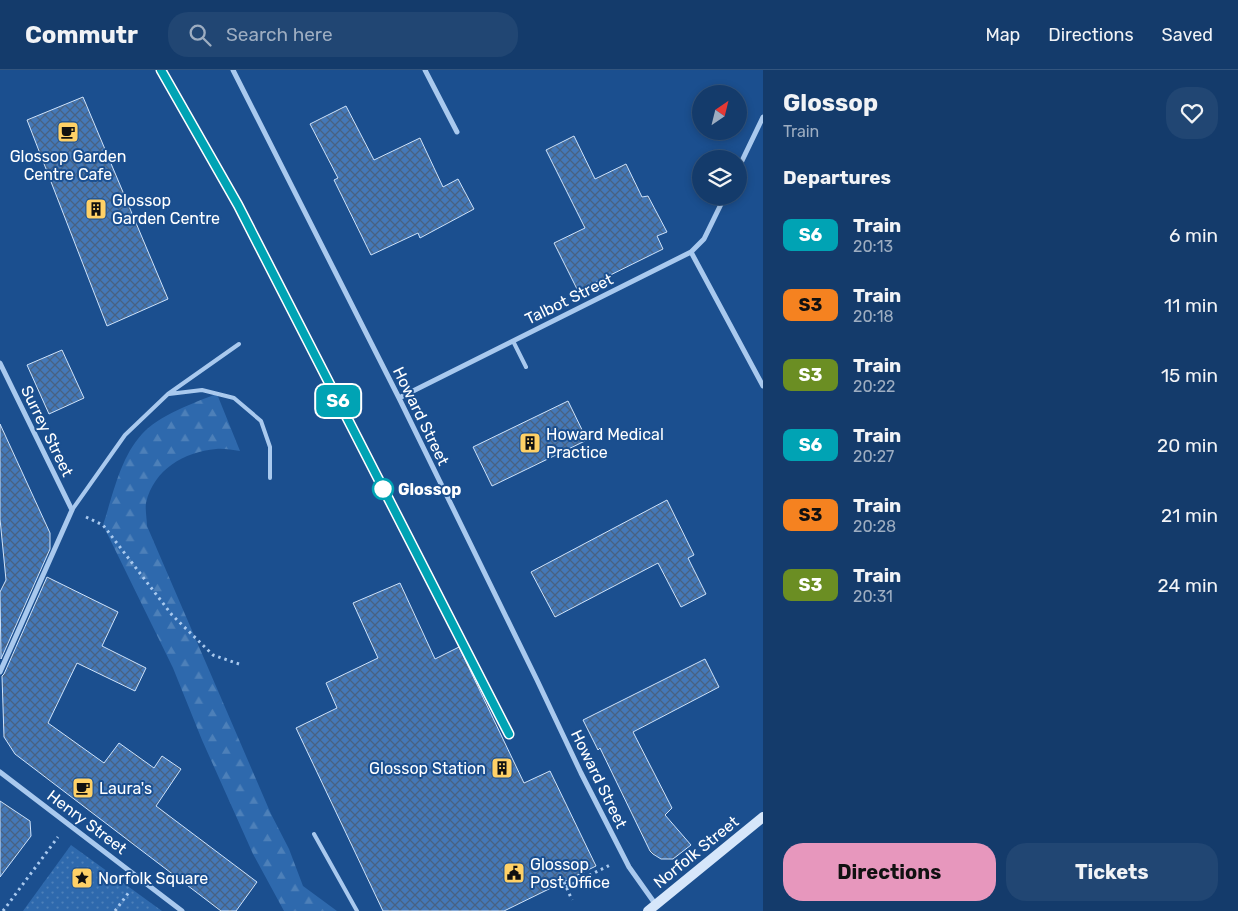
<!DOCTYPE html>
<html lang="en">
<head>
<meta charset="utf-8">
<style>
	body { margin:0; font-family:Rubik,sans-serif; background:#214673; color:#f1f3f6; height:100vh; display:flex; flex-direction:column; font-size:19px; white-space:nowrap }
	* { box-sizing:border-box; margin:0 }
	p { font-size:16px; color:#9dadc1 }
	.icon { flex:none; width:28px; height:28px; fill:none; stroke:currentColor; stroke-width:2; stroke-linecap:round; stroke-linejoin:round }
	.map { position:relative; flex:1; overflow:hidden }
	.drawer { display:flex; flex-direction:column; background:#143b6b; width:475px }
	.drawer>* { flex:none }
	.badge { padding:0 10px; border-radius:8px; font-size:18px; line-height:32px }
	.needle { width:32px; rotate:35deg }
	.buttons { position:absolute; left:692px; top:15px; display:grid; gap:10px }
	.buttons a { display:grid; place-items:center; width:55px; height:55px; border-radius:50%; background:#143b6b; box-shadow:0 2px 8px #0003,0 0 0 1px #33557e; font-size:25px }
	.map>.badge { position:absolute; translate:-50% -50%; box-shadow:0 0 0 2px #fff }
	h2 { padding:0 20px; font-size:19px; line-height:45px }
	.round { display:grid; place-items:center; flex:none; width:52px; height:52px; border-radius:20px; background:#214673 }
	.headline { display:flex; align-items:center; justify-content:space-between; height:85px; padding:0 20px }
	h1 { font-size:24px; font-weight:700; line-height:38px }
	.button { display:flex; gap:10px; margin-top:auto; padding:10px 20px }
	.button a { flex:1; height:58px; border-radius:20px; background:#e797bd; color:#111; font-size:20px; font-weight:700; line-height:58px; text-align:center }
	.button a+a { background:#214673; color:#f1f3f6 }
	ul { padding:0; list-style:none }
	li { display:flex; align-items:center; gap:15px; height:70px; padding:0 20px }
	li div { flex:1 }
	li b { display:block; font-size:19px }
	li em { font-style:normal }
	li .badge { min-width:55px; font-weight:700; text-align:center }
	header { display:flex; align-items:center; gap:30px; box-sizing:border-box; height:70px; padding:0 25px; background:#143b6b; border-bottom:1px solid #33557e }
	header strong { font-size:24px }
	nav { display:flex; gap:28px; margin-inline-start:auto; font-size:18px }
	.search { width:350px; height:45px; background:#214673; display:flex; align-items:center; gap:12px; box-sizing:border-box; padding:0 18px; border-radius:20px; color:#9dadc1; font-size:19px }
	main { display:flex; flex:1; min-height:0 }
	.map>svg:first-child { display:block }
</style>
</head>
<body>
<header>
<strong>Commutr</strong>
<div class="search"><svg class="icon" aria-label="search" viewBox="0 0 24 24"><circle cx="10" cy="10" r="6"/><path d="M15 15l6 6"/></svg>Search here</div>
<nav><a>Map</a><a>Directions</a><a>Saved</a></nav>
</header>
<main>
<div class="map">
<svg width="763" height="841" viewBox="0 0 763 841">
	<defs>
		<pattern id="grass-dots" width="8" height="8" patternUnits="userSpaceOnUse" patternTransform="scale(1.25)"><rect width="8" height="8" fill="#2e69ad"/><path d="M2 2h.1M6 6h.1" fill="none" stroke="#4d80b9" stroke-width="1.8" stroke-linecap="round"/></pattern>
		<pattern id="forest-firs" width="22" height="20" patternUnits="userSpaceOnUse" patternTransform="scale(1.25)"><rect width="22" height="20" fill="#2e69ad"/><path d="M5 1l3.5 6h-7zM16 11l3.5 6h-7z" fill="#4d80b9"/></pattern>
		<pattern id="building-cross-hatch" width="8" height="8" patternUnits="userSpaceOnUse" patternTransform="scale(1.25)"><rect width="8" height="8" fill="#4478b7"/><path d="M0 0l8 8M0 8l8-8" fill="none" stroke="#486282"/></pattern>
	</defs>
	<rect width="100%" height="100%" fill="#1b4f8f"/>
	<path fill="url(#grass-dots)" d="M 71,775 L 162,841 L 23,841 Z"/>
	<path fill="url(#forest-firs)" d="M 217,324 L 240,381 C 232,380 223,378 216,379 C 184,382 154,399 146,433 C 145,440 147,449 147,456 L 271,744 L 289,779 L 303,816 L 337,841 L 284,841 L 253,784 L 202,670 L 173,598 L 103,455 C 113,425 120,388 142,364 C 158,346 195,332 217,324 Z"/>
	<path fill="url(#building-cross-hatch)" stroke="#cfe3fa" d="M 83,27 L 168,229 L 107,256 L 27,50 Z
		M 346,36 L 374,90 L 420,68 L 443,117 L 458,109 L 474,139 L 420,168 L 418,163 L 371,185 L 334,110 L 338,108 L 310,54 Z
		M 574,66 L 595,109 L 626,94 L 642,127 L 648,126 L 667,162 L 657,166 L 663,179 L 578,221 L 554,173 L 585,158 L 546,80 Z
		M 62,280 L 84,328 L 49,344 L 27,295 Z
		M 568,331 L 587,370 L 492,416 L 473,377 Z
		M 0,354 L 50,463 L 50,479 L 1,589 L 0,522 L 6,510 L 0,449 Z
		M 667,430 L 694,485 L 688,488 L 706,524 L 681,537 L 658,493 L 555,547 L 531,502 Z
		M 47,507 L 118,542 L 102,576 L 146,598 L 135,621 L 77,593 L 48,653 L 104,693 L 119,673 L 154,698 L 162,686 L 181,699 L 156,736 L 257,812 L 236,841 L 221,841 L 15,684 L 4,667 L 2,606 L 4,604 Z
		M 400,513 L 435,589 L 459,577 L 524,713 L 550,701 L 596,796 L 504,841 L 383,841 L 296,658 L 337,638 L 326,613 L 378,588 L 353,533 Z
		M 705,589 L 719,617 L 633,662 L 672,738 L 665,745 L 691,775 L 673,789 L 661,789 L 653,784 L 650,781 L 600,678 L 598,680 L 583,650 Z
		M 0,731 L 30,751 L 31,766 L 0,807 Z"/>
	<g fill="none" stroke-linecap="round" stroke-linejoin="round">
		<path stroke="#a9c9ee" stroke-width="3" stroke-dasharray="2.5 4" stroke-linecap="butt" d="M 86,447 L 103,455 L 172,545 L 213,585 L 239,594
			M 564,812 L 572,830
			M 566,817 L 610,795
			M 3,841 L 58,767
			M 115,841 L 129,822"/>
		<path stroke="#a9c9ee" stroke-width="4" d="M 513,271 L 526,297
			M 169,324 L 202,320 L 234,328 L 261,351 L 270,377 L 270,408
			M 72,440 L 125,365 L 168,324 L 239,274
			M 314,764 L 357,841"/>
		<path stroke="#a9c9ee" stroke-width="5" d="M 233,0 L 399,328 L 537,610 L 581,703 L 629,797 L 656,835
			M 425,0 L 457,62
			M 739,97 L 763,47
			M 691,182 L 763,316
			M 0,293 L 72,440 L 0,602
			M 399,328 L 691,182 L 704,169 L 725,126
			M 0,702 L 182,841"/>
		<path stroke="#d6e6fa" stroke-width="10" d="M 648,841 L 763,747"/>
		<g stroke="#fff" stroke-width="5.5">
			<path id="rail" d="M 161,0 L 238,135 L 509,664"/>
		</g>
		<use href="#rail" stroke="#1b4f8f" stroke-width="4" stroke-dasharray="11" stroke-linecap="butt"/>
	</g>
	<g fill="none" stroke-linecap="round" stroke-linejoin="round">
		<g stroke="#fff" stroke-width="11">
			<path id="line" d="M 161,0 L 238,135 L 509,664"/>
		</g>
		<use href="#line" stroke="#00a3b4" stroke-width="8"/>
	</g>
	<defs>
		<g id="cafe-square" transform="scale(1.125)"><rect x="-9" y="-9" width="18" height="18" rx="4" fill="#ffd166" stroke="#1b4f8f"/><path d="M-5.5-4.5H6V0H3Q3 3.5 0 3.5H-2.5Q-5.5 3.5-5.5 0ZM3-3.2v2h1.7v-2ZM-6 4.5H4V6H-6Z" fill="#111"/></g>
		<g id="building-square" transform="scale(1.125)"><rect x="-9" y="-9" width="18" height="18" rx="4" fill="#ffd166" stroke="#1b4f8f"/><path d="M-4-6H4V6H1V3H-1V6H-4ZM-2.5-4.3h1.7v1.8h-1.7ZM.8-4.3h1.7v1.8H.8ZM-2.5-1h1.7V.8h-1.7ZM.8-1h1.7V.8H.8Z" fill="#111"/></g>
		<g id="civic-square" transform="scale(1.125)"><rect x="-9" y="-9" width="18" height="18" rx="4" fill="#ffd166" stroke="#1b4f8f"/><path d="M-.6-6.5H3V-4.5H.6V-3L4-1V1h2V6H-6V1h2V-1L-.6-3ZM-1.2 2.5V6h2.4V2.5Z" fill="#111"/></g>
		<g id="sight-square" transform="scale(1.125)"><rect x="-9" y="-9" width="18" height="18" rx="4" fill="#ffd166" stroke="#1b4f8f"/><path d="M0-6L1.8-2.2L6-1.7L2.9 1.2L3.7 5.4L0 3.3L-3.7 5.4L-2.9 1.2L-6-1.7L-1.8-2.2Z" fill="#111"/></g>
	</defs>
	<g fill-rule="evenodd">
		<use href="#cafe-square" x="68" y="62"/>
		<use href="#building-square" x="96" y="139"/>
		<use href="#building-square" x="530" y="373"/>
		<use href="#building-square" x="502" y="698"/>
		<use href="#cafe-square" x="83" y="718"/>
		<use href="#civic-square" x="514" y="803"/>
		<use href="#sight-square" x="82" y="808"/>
	</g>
	<circle fill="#fff" stroke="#00a3b4" stroke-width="2.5" cx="383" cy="419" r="10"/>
	<g text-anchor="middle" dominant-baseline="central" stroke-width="4" stroke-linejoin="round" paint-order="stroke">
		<g font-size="16" fill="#fff" stroke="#1b4f8f" text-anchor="start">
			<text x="68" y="86" text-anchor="middle">Glossop Garden<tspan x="68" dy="18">Centre Cafe</tspan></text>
			<text x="112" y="130">Glossop<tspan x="112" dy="18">Garden Centre</tspan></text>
			<text x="546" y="364">Howard Medical<tspan x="546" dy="18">Practice</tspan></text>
			<text x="486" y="698" text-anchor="end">Glossop Station</text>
			<text x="99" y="718">Laura's</text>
			<text x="530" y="794">Glossop<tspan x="530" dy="18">Post Office</tspan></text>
			<text x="98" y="808">Norfolk Square</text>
		</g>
		<g font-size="16" fill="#fff" stroke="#1b4f8f">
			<text transform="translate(569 229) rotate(-26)">Talbot Street</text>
			<text transform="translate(421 346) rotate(64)">Howard Street</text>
			<text transform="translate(47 361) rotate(64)">Surrey Street</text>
			<text transform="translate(599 709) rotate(64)">Howard Street</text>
			<text transform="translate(87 752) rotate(37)">Henry Street</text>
			<text transform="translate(696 782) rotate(-39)">Norfolk Street</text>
		</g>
		<g font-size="16" font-weight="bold" fill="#fff" stroke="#1b4f8f" text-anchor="start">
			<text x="398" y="419">Glossop</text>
		</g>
	</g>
</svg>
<div class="buttons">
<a><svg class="needle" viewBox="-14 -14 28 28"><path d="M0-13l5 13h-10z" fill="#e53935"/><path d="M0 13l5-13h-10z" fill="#9dadc1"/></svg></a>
<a><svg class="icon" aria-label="layers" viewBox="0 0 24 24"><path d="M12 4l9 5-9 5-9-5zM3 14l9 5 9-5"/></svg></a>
</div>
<b class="badge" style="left:338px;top:331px;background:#00a3b4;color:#fff">S6</b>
</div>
<section class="drawer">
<div class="headline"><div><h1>Glossop</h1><p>Train</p></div><a class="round"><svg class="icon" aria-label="heart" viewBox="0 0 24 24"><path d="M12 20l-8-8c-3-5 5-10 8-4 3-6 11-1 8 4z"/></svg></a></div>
<h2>Departures</h2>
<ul>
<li><span class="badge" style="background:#00a3b4;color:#fff">S6</span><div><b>Train</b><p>20:13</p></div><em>6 min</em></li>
<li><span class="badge" style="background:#f58220;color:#111">S3</span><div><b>Train</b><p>20:18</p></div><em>11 min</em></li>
<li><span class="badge" style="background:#6b8e23;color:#fff">S3</span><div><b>Train</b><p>20:22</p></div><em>15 min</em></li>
<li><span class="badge" style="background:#00a3b4;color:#fff">S6</span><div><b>Train</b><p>20:27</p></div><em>20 min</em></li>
<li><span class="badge" style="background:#f58220;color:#111">S3</span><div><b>Train</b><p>20:28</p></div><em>21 min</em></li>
<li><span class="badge" style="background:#6b8e23;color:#fff">S3</span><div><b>Train</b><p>20:31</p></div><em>24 min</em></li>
</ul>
<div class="button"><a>Directions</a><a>Tickets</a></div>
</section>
</main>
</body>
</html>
